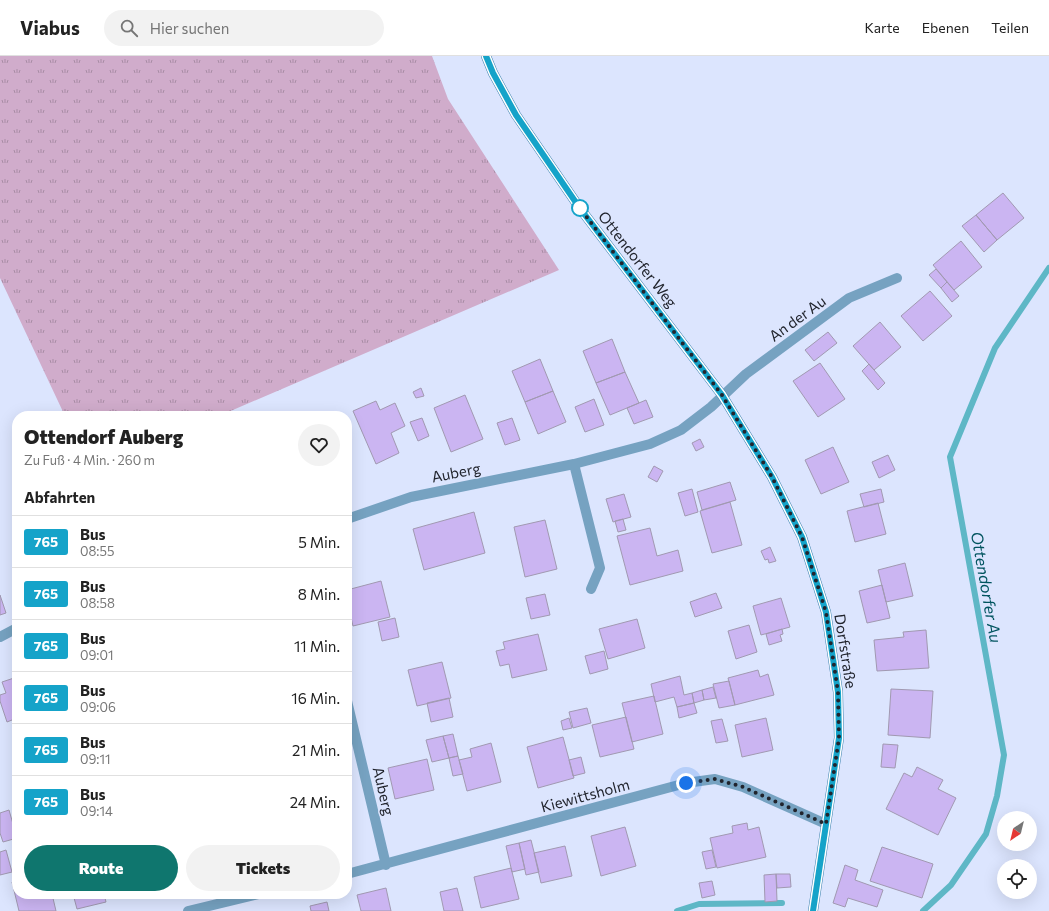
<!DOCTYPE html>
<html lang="de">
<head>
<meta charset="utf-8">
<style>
	body { margin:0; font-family:Commissioner,sans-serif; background:#f2f2f2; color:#222; height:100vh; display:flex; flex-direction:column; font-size:15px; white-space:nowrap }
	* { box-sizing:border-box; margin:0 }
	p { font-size:13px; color:#767676 }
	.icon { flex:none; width:22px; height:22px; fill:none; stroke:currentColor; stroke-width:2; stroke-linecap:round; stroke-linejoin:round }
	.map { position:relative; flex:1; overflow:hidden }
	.drawer { position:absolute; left:12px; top:355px; width:340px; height:488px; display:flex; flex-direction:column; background:#fff; border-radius:16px; box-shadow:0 4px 16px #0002 }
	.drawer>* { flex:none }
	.badge { padding:0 8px; border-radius:3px; font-size:14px; line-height:26px }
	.needle { width:26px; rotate:215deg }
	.tools { position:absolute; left:997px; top:755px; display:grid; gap:8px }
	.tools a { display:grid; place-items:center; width:40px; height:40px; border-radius:50%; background:#fff; box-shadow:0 4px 16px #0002; font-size:20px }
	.you { position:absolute; width:20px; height:20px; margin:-10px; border:3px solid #fff; border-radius:50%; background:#1a73e8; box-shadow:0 0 0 6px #1a73e833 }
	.map>.badge { position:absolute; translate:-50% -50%; box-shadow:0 0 0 2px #fff }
	h2 { padding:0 12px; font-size:15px; line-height:36px }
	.round { display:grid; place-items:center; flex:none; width:42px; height:42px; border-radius:21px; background:#f2f2f2 }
	.summary { display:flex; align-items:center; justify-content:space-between; height:68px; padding:0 12px }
	h1 { font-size:19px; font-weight:800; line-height:30px }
	.button { display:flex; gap:8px; margin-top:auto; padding:8px 12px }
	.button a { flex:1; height:46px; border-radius:24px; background:#0f766e; color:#fff; font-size:16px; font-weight:800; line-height:46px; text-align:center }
	.button a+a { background:#f2f2f2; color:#222 }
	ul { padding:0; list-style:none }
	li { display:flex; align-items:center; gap:12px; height:52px; padding:0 12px; border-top:1px solid #e0e0e0 }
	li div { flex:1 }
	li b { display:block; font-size:15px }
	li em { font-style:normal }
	li .badge { min-width:44px; font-weight:700; text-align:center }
	header { display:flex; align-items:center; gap:24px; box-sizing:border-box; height:56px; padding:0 20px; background:#fff; border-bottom:1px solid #e0e0e0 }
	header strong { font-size:19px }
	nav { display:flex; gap:22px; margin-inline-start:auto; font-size:14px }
	.search { width:280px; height:36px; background:#f2f2f2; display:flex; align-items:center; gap:10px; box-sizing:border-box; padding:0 14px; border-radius:22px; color:#767676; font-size:15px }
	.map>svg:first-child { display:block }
</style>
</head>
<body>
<header>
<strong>Viabus</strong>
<div class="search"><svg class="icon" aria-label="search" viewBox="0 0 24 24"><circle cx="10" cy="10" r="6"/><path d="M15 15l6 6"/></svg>Hier suchen</div>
<nav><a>Karte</a><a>Ebenen</a><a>Teilen</a></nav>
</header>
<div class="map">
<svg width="1049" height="855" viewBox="0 0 1049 855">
	<defs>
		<pattern id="grass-tufts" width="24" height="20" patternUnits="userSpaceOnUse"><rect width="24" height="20" fill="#d0accb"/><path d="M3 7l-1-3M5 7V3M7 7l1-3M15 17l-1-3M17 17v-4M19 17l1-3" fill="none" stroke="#a88ca5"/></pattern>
	</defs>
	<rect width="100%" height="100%" fill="#dce5fe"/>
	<path fill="url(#grass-tufts)" d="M 0,0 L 432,0 L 448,43 L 559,214 L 219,360 L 65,360 L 0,222 Z"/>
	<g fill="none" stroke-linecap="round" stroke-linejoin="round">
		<path stroke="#5eb7c6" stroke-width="6" d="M 677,855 L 699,848 L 782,847
			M 923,855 L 951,829 L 986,778 L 997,740 L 1004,699 L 950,401 L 995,292 L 1049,212"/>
	</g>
	<path fill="#cbb5f2" stroke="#a199b1" d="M 1003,137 L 1024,162 L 997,184 L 976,159 Z
		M 976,159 L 997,184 L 984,196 L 962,170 Z
		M 961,185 L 982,211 L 954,234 L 933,209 Z
		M 936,213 L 947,226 L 941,232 L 929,219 Z
		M 947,226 L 959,240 L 952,246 L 941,232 Z
		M 930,235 L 952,260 L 923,285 L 901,260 Z
		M 880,266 L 901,291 L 874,314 L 853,290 Z
		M 828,276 L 837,287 L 814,305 L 805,294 Z
		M 612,283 L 625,316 L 596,327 L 583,295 Z
		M 540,303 L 553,335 L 525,346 L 512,315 Z
		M 820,307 L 845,343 L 818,361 L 793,325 Z
		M 869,308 L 885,327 L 878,334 L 862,315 Z
		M 625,316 L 639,347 L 610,359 L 596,327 Z
		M 421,332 L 424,340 L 416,342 L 413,336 Z
		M 553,335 L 566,366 L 538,378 L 525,346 Z
		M 465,339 L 483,383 L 451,396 L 434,352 Z
		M 594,343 L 604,369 L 585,376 L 575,351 Z
		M 646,344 L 653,361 L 634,368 L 627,352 Z
		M 376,345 L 380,354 L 395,347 L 405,370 L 391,377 L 399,397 L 376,408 L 353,355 Z
		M 422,362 L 429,380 L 418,385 L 410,366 Z
		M 512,362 L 520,384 L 505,389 L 497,367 Z
		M 700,383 L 704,391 L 696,395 L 692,387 Z
		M 833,391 L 849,426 L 821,438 L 805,404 Z
		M 888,399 L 895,414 L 879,422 L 872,406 Z
		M 654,410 L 663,415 L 657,426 L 648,421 Z
		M 730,426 L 736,444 L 702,454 L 697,436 Z
		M 692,433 L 698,456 L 685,460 L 678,437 Z
		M 881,433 L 884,446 L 864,451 L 860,438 Z
		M 624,438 L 631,461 L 613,466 L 606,443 Z
		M 730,446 L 742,489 L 712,497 L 700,455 Z
		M 878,447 L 886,478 L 855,486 L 847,455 Z
		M 474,456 L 485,497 L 424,514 L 413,473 Z
		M 623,463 L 626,474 L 618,476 L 615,465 Z
		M 545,464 L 557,513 L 525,521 L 514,471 Z
		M 650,472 L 657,500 L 678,494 L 683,515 L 630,529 L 617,480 Z
		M 770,491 L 776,505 L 769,507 L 768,503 L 765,504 L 761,495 Z
		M 905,507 L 913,540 L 886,546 L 878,514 Z
		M 381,525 L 390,561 L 353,570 L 347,545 L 347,534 Z
		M 882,529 L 890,562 L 867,567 L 859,535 Z
		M 716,537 L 722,552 L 695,561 L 690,546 Z
		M 545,538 L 550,559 L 531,563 L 526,542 Z
		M 0,539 L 6,557 L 0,559 Z
		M 781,542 L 790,571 L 761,579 L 753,550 Z
		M 395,562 L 399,581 L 382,585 L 378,566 Z
		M 637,563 L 645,592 L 608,603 L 599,573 Z
		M 749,569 L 757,596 L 736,603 L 728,575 Z
		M 782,573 L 783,578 L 780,579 L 782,585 L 769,589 L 766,578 Z
		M 926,574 L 929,612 L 877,615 L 874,584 L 904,581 L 903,576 Z
		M 538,578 L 547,614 L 512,622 L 509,608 L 500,610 L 496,595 L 505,593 L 503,586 Z
		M 604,595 L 608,613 L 590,618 L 585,600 Z
		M 442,606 L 451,642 L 417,650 L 408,614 Z
		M 758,614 L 760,621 L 768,618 L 774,639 L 735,649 L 728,622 Z
		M 680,620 L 684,639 L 692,637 L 694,647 L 677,651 L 674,641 L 655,646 L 651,628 Z
		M 17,621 L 17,662 L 7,666 L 0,645 L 0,639 L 6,637 L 2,626 Z
		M 729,625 L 735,649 L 719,652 L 713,628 Z
		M 713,631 L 716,642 L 704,644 L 702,634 Z
		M 891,633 L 933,635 L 930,682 L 888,679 Z
		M 702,634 L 704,644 L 694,647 L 692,637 Z
		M 654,640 L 663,678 L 632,686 L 622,647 Z
		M 449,642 L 453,661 L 431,666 L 427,647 Z
		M 694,647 L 697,657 L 679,662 L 677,651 Z
		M 587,652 L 591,667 L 573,672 L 569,656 Z
		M 626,661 L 634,693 L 600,701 L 592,669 Z
		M 569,662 L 572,672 L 563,674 L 561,665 Z
		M 766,662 L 773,694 L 742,701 L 735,669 Z
		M 722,663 L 728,685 L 716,687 L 711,665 Z
		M 453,678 L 458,700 L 449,702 L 443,680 Z
		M 443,680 L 449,702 L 432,706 L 426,684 Z
		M 563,681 L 574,722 L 538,732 L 527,691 Z
		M 491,687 L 501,726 L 467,735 L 459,704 L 472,701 L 470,693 Z
		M 883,688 L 898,689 L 895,712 L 881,711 Z
		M 458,700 L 463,718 L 453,720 L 449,702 Z
		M 581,701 L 585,717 L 573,720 L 569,704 Z
		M 427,703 L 434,734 L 395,743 L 388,712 Z
		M 917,711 L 943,724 L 938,733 L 956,742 L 938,779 L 886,753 L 904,717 L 912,721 Z
		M 9,754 L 17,782 L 3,786 L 0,777 L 0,757 Z
		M 747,767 L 748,774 L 759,771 L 766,801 L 717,812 L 710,782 L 733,777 L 732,770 Z
		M 625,771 L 636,810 L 601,820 L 591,780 Z
		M 531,784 L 539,816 L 526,819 L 519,787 Z
		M 519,787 L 525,813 L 512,816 L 506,790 Z
		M 565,790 L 572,820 L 541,827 L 534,797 Z
		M 882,791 L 933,808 L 922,842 L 870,825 Z
		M 6,794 L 12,816 L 0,819 L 0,796 Z
		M 712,794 L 716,811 L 706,813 L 702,796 Z
		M 845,809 L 858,814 L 855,824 L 883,834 L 877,851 L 848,842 L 845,851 L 833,847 Z
		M 511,812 L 519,843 L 481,852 L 474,821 Z
		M 776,818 L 790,818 L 791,831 L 777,832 Z
		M 776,818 L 777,845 L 765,846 L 764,819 Z
		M 17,824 L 17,838 L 52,838 L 56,855 L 19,855 L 12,826 Z
		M 712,825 L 715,839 L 702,842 L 699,827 Z
		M 386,832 L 391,855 L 361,855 L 357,839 Z
		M 457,832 L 463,855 L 444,855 L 440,836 Z
		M 73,838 L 104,838 L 106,846 L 77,853 Z
		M 327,846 L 329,855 L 311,855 L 310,850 Z"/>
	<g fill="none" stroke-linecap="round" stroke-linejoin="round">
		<path stroke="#76a2c1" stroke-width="10" d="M 574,408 L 600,512 L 591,533
			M 347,463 L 411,441 L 574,408 L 650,388 L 681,374 L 711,351 L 746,318 L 849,242 L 897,222
			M 0,581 L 17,572
			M 347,645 L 386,809
			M 347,818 L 686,727 L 715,723 L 743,731 L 826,768
			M 188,855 L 259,838"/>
		<path stroke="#3980ae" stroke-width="10" d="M 486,0 L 493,17 L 516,59 L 579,151 L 722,339 L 772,421 L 802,481 L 826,556 L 838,636 L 839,682 L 813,855"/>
	</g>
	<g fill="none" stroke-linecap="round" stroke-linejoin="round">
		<g stroke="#fff" stroke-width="9">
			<path id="line" d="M 486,0 L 493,17 L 516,59 L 579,151 L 722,339 L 772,421 L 802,481 L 826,556 L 838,636 L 839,682 L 813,855"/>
		</g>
		<use href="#line" stroke="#15a3c9" stroke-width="6"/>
		<path stroke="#21242d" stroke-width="4" stroke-dasharray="0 7.2" d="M 580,152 L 579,151 L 722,339 L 772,421 L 802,481 L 826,556 L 838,636 L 839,682 L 826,768 L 743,731 L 715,723 L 686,727"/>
	</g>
	<circle fill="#fff" stroke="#15a3c9" stroke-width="2" cx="580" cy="152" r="8"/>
	<g text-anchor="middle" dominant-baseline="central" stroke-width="3" stroke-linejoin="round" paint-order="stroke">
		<g font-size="15" fill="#21242d" stroke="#dce5fe">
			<text transform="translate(638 203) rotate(52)">Ottendorfer Weg</text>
			<text transform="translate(797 262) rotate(-36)">An der Au</text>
			<text transform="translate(456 416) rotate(-11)">Auberg</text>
			<text transform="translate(846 595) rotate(81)">Dorfstraße</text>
			<text transform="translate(384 735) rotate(77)">Auberg</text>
			<text transform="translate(585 739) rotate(-15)">Kiewittsholm</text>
		</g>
		<g font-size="16" font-style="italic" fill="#01545f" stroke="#dce5fe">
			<text transform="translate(987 531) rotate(80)">Ottendorfer Au</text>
		</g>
	</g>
</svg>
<div class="tools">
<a><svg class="needle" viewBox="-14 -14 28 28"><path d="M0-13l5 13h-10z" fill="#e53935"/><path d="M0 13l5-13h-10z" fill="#767676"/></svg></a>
<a><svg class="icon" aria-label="locate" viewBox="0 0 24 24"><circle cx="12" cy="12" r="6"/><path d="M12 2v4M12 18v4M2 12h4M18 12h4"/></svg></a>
</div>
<div class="you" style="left:686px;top:727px"></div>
<section class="drawer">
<div class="summary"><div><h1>Ottendorf Auberg</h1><p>Zu Fuß · 4 Min. · 260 m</p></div><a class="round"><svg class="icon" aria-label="heart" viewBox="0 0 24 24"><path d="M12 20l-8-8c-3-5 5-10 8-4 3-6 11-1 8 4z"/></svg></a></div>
<h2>Abfahrten</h2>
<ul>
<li><span class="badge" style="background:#15a3c9;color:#fff">765</span><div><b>Bus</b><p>08:55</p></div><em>5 Min.</em></li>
<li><span class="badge" style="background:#15a3c9;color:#fff">765</span><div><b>Bus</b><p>08:58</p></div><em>8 Min.</em></li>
<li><span class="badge" style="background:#15a3c9;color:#fff">765</span><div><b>Bus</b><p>09:01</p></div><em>11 Min.</em></li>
<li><span class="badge" style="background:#15a3c9;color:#fff">765</span><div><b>Bus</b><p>09:06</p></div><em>16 Min.</em></li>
<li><span class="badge" style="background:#15a3c9;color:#fff">765</span><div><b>Bus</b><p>09:11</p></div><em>21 Min.</em></li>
<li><span class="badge" style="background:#15a3c9;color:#fff">765</span><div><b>Bus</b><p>09:14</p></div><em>24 Min.</em></li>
</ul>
<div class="button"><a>Route</a><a>Tickets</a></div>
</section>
</div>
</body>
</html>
